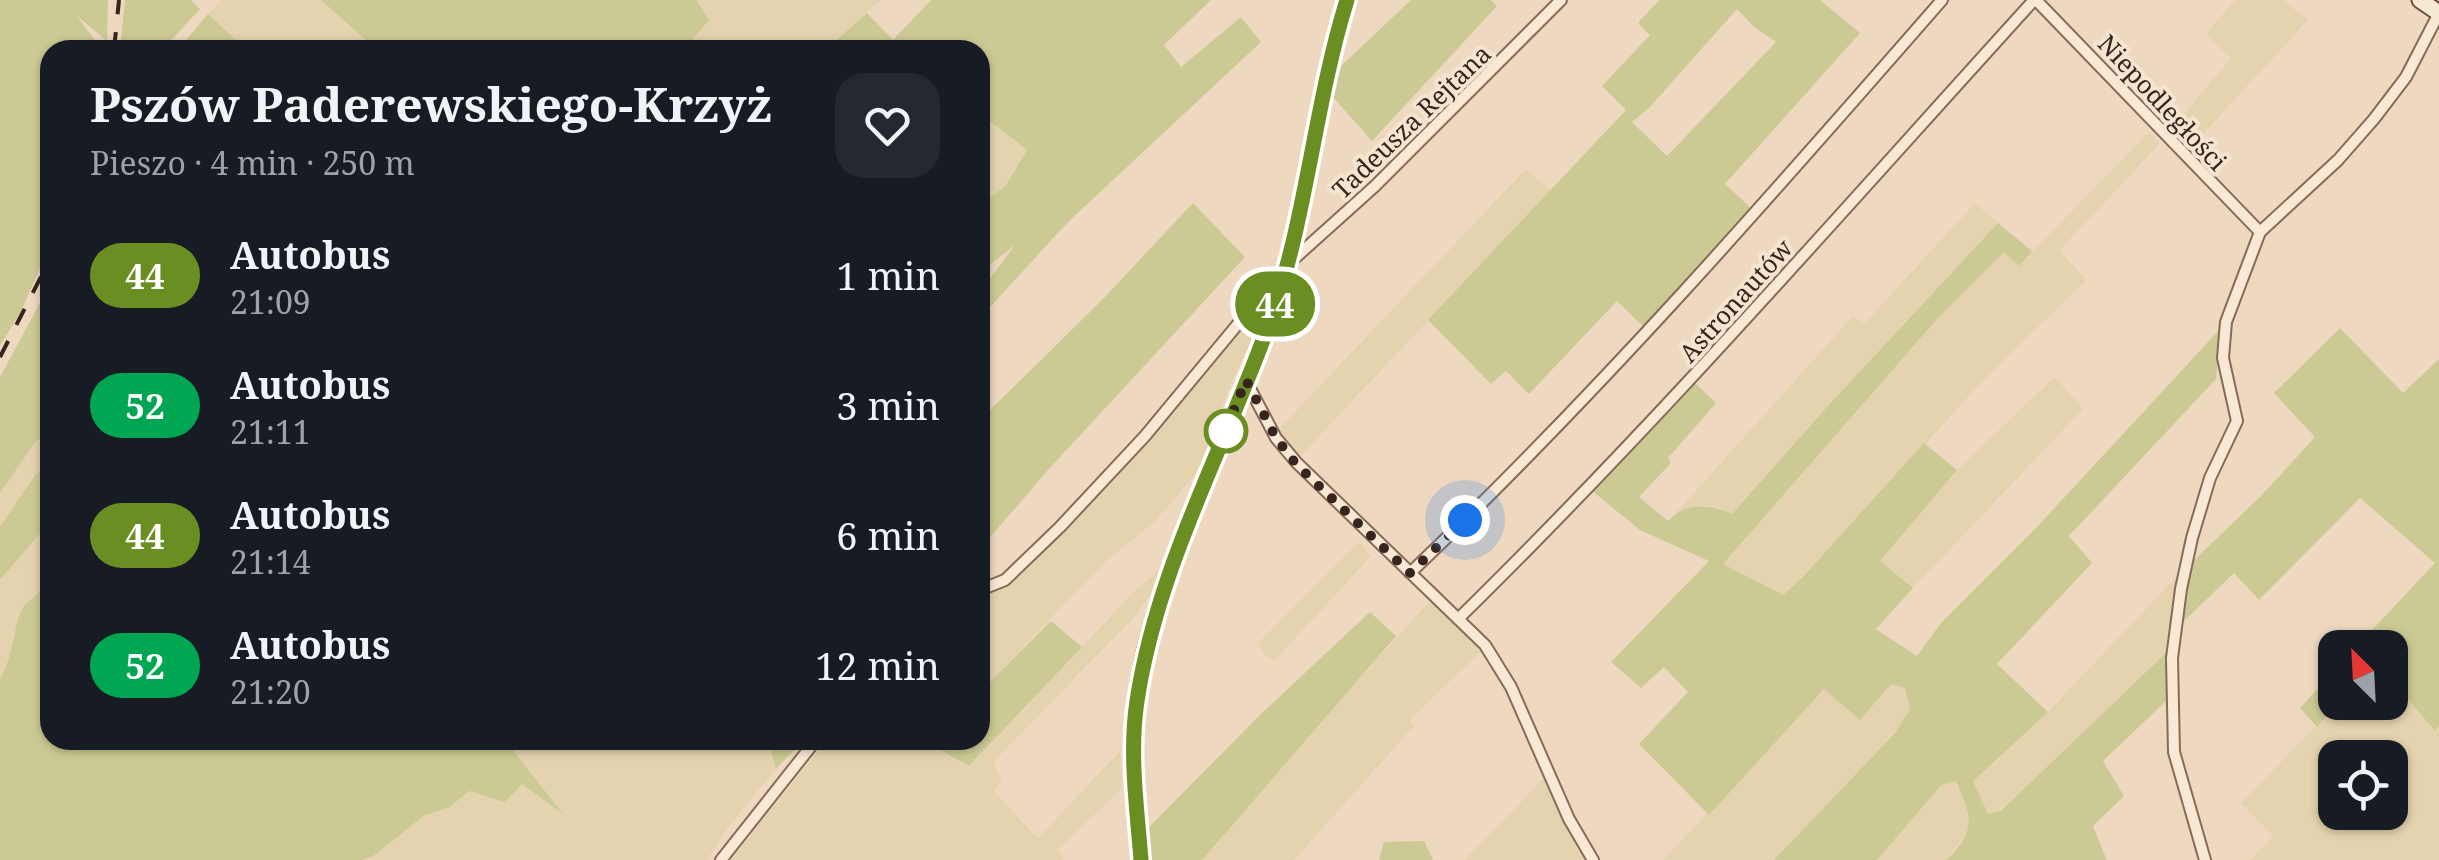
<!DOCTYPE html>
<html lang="pl">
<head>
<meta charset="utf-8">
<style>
	body { margin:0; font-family:"Noto Serif",serif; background:#242831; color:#f1f3f6; height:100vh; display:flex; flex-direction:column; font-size:38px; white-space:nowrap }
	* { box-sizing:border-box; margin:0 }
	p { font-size:32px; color:#9ea1a6 }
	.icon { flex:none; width:55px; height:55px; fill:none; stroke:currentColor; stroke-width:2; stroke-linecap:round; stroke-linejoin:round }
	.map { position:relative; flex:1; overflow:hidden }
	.side { position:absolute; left:40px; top:40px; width:950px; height:710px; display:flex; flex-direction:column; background:#171b24; border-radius:30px; box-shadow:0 2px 8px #0004 }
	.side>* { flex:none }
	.badge { padding:0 20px; border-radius:32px; font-size:35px; line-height:65px }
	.needle { width:65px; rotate:336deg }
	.fabs { position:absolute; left:2318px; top:630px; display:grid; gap:20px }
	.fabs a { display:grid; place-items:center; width:90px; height:90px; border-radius:20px; background:#171b24; box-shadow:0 2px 8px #0004; font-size:50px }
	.you { position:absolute; width:50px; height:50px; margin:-25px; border:8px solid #fff; border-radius:50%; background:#1a73e8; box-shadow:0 0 0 15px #1a73e833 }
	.map>.badge { position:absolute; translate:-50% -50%; box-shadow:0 0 0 5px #fff }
	.round { display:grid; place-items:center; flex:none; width:105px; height:105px; border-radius:30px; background:#242831 }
	.summary { display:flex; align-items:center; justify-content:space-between; height:170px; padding:0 50px }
	h1 { font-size:48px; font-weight:700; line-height:75px }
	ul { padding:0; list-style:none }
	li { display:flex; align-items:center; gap:30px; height:130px; padding:0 50px }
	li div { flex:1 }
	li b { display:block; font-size:38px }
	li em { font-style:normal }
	li .badge { min-width:110px; font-weight:700; text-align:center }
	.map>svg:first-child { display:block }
</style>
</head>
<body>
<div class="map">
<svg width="2439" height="860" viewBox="0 0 2439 860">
	<rect width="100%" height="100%" fill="#eed9c0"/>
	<path fill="#e4d3ae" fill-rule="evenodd" d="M 222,0 L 321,0 L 369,43 L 369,50 L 247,50 L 208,14 Z
		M 696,0 L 881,0 L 825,50 L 689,50 L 693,37 L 709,20 Z
		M 2235,0 L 2283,0 L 2308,20 L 2189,149 L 2172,129 L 2231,58 L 2206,34 Z
		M 980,113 L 1028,150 L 1006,185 L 980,206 Z
		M 2149,132 L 2160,143 L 2059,251 L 2087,280 L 1988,375 L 1806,575 L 1783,595 L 1723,564 L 1938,318 L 2004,251 L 2019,265 Z
		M 1526,169 L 1551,191 L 1299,457 L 1277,431 Z
		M 1975,203 L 1998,223 L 1826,408 L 1731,515 L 1715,506 L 1702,505 L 1676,513 L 1853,316 L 1864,324 Z
		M 1257,307 L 1266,313 L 1232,380 L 1199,471 L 1153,523 L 1106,561 L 980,692 L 980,597 L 1011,584 L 1114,480 Z
		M 2055,377 L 2083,409 L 1913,588 L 1880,561 L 1957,470 Z
		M 50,434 L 50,464 L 35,475 L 0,527 L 0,493 L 36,441 Z
		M 42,530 L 50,543 L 50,575 L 45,590 L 22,608 L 11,660 L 0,679 L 0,580 Z
		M 1359,542 L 1371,556 L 1275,660 L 1266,656 L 1258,643 Z
		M 1164,565 L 1153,591 L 1136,615 L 996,759 L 995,766 L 1002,781 L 993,791 L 1038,838 L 1120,751 L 1122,788 L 1058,850 L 1064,860 L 731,860 L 827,740 L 932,740 L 929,743 L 970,766 L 1132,594 Z
		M 2178,575 L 2169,650 L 2001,812 L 1988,814 L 1972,781 L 2048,712 Z
		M 1432,599 L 1482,650 L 1409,720 L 1414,726 L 1294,860 L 1202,860 L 1314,728 Z
		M 2390,678 L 2435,731 L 2439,726 L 2439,860 L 2250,860 L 2274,837 L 2241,803 L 2338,703 L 2390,702 ZM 2335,758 L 2390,758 L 2390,812 L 2335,812 Z
		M 1891,684 L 1905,688 L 1910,709 L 1895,733 L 1774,860 L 1663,860 L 1825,689 Z
		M 505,740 L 768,740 L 776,769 L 730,825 L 707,860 L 361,860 L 372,857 L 425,815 L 450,807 L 469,791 L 505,802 L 522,783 L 559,810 Z
		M 1545,777 L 1587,860 L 1465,860 Z
		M 1956,780 L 1971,814 L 1969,830 L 1947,860 L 1877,860 L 1942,783 Z"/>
	<path fill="#ccca94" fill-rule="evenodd" d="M 0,0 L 108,0 L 107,41 L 77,16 L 102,50 L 50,50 L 50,245 L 21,311 L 0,346 Z
		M 125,0 L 191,0 L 200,9 L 162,50 L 120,50 Z
		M 321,0 L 696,0 L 709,20 L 694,37 L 689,50 L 369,50 L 369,43 Z
		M 931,0 L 1211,0 L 1164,45 L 1181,67 L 1241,17 L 1261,42 L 1067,223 L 980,318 L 980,292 L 1015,245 L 980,273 L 980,206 L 1006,185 L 1027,150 L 980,113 L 980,50 L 825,50 L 867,13 L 893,40 Z
		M 1411,0 L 1491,0 L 1497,6 L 1372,141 L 1332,96 L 1341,66 Z
		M 1659,0 L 1820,0 L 1860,33 L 1725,184 L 1751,208 L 1644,327 L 1617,301 L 1529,394 L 1506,371 L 1491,384 L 1428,320 L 1626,110 L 1602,86 L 1650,35 L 1638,23 ZM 1737,9 L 1754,27 L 1776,42 L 1667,156 L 1632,122 L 1649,108 Z
		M 208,14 L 247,50 L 178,50 Z
		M 1193,203 L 1245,257 L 1048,470 L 980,549 L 980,413 L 985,415 L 1103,299 Z
		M 1998,223 L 2032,251 L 2019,266 L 2004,252 L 1938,318 L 1723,564 L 1783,595 L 1803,577 L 1924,443 L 1957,470 L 1880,561 L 1913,588 L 1876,629 L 1917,656 L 1941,623 L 2036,528 L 2221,328 L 2216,379 L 2069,536 L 2092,563 L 1997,664 L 2048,712 L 1973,781 L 1988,814 L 2001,811 L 2169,650 L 2166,701 L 2103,761 L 2124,796 L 2093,826 L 2107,860 L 1947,860 C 1977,829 1972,817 1956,781 L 1942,784 L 1877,860 L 1774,860 L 1895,733 L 1910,709 L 1905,688 L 1891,684 L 1860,720 L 1824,689 L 1709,815 L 1639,744 L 1688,692 L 1664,667 L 1641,688 L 1611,662 L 1709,561 L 1640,530 L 1592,491 L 1694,382 L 1716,403 L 1668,458 L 1671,463 L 1639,497 L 1668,521 C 1686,502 1710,503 1732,514 L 1826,408 Z
		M 50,284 L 50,434 L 36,441 L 0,493 L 0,377 Z
		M 2340,328 L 2403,393 L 2439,359 L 2439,726 L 2435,731 L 2390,678 L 2390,648 L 2356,647 L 2435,563 L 2360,498 L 2259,600 L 2234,573 L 2182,623 L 2184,593 L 2190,564 L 2262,495 L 2315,437 L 2274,393 Z
		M 50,464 L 50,543 L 42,531 L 0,580 L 0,527 L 35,475 Z
		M 50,575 L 50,740 L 505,740 L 563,814 L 522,784 L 505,802 L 469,791 L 450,807 L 425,815 L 372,857 L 361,860 L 0,860 L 0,679 C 14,654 12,635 21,611 C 28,597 43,596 50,575 Z
		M 1370,612 L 1396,636 L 1202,860 L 1150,860 L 1147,829 L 1263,712 Z
		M 1051,621 L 1082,647 L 969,766 L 928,743 L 932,740 L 980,740 L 980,692 Z
		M 2335,670 L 2335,702 L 2338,703 L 2317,727 L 2300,708 Z
		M 768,740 L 804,740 L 776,769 Z
		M 1424,841 L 1433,860 L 1379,860 L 1384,842 Z"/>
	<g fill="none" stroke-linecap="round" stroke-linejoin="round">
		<g stroke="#876a58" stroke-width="14">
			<path id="street" d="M 2036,0 L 2260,232
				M 1246,381 L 1276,438 L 1297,463 L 1485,645 L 1511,687 L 1569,819 L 1593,860
				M 1410,573 C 1599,393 1771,196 1942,0
				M 980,590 L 1005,580 L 1060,527 L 1145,436 L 1286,266 L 1375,186 L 1561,0
				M 1458,619 C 1659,422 1844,209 2034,0
				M 721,860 L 816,740
				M 2205,860 L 2174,752 L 2172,658 L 2181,589 L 2192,538 L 2210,478 L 2237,421 L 2223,358 L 2226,322 L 2260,232 L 2338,160 L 2374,119 L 2406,77 L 2439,13"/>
		</g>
		<g stroke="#694b3b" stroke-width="19">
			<path id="secondary" d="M 2420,0 L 2439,13
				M 1141,860 C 1137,810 1132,759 1136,709 C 1141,641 1168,576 1193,514 C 1219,451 1246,388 1269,324 C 1307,220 1314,106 1347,0"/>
		</g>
		<use href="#street" stroke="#f9e8d4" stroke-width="10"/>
		<use href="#secondary" stroke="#f9e8d4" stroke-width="15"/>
		<path stroke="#37251d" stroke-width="4" stroke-dasharray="18 18" stroke-linecap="butt" d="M 114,50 L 119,0
			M 0,357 L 50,259"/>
	</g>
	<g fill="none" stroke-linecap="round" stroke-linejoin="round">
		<g stroke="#fff" stroke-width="22">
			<path id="line" d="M 1141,860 C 1137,808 1129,753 1137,701 C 1157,568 1224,449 1269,324 C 1307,219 1314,106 1347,0"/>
		</g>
		<use href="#line" stroke="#6b8e23" stroke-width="15"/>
		<path stroke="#37251d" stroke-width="10" stroke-dasharray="0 18" d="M 1226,431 L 1223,437 L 1246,380 L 1276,438 L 1296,464 L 1410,573 L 1465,520"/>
	</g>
	<circle fill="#fff" stroke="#6b8e23" stroke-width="5" cx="1226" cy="431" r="20"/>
	<g text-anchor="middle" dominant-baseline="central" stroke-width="8" stroke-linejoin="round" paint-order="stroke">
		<g font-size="25" fill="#37251d" stroke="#f5e5d0">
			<text transform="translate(2163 102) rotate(47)">Niepodległości</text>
			<text transform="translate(1411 121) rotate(-44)">Tadeusza Rejtana</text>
			<text transform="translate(1735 300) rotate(-48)">Astronautów</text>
		</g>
	</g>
</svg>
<div class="fabs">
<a><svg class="needle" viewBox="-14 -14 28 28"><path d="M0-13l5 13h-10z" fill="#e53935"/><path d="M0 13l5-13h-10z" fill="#9ea1a6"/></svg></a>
<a><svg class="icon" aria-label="locate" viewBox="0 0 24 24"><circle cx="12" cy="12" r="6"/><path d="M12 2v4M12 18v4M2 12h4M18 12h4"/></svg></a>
</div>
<div class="you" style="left:1465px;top:520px"></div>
<b class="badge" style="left:1275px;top:304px;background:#6b8e23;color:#fff">44</b>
<section class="side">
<div class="summary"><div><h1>Pszów Paderewskiego-Krzyż</h1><p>Pieszo · 4 min · 250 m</p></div><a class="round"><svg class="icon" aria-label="heart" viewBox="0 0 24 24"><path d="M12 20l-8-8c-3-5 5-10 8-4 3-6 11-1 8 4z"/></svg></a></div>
<ul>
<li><span class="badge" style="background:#6b8e23;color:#fff">44</span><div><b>Autobus</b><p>21:09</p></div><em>1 min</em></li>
<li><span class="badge" style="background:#00a651;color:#fff">52</span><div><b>Autobus</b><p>21:11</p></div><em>3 min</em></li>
<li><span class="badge" style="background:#6b8e23;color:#fff">44</span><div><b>Autobus</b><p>21:14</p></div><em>6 min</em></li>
<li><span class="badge" style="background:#00a651;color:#fff">52</span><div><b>Autobus</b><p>21:20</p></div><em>12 min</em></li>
</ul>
</section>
</div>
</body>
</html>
